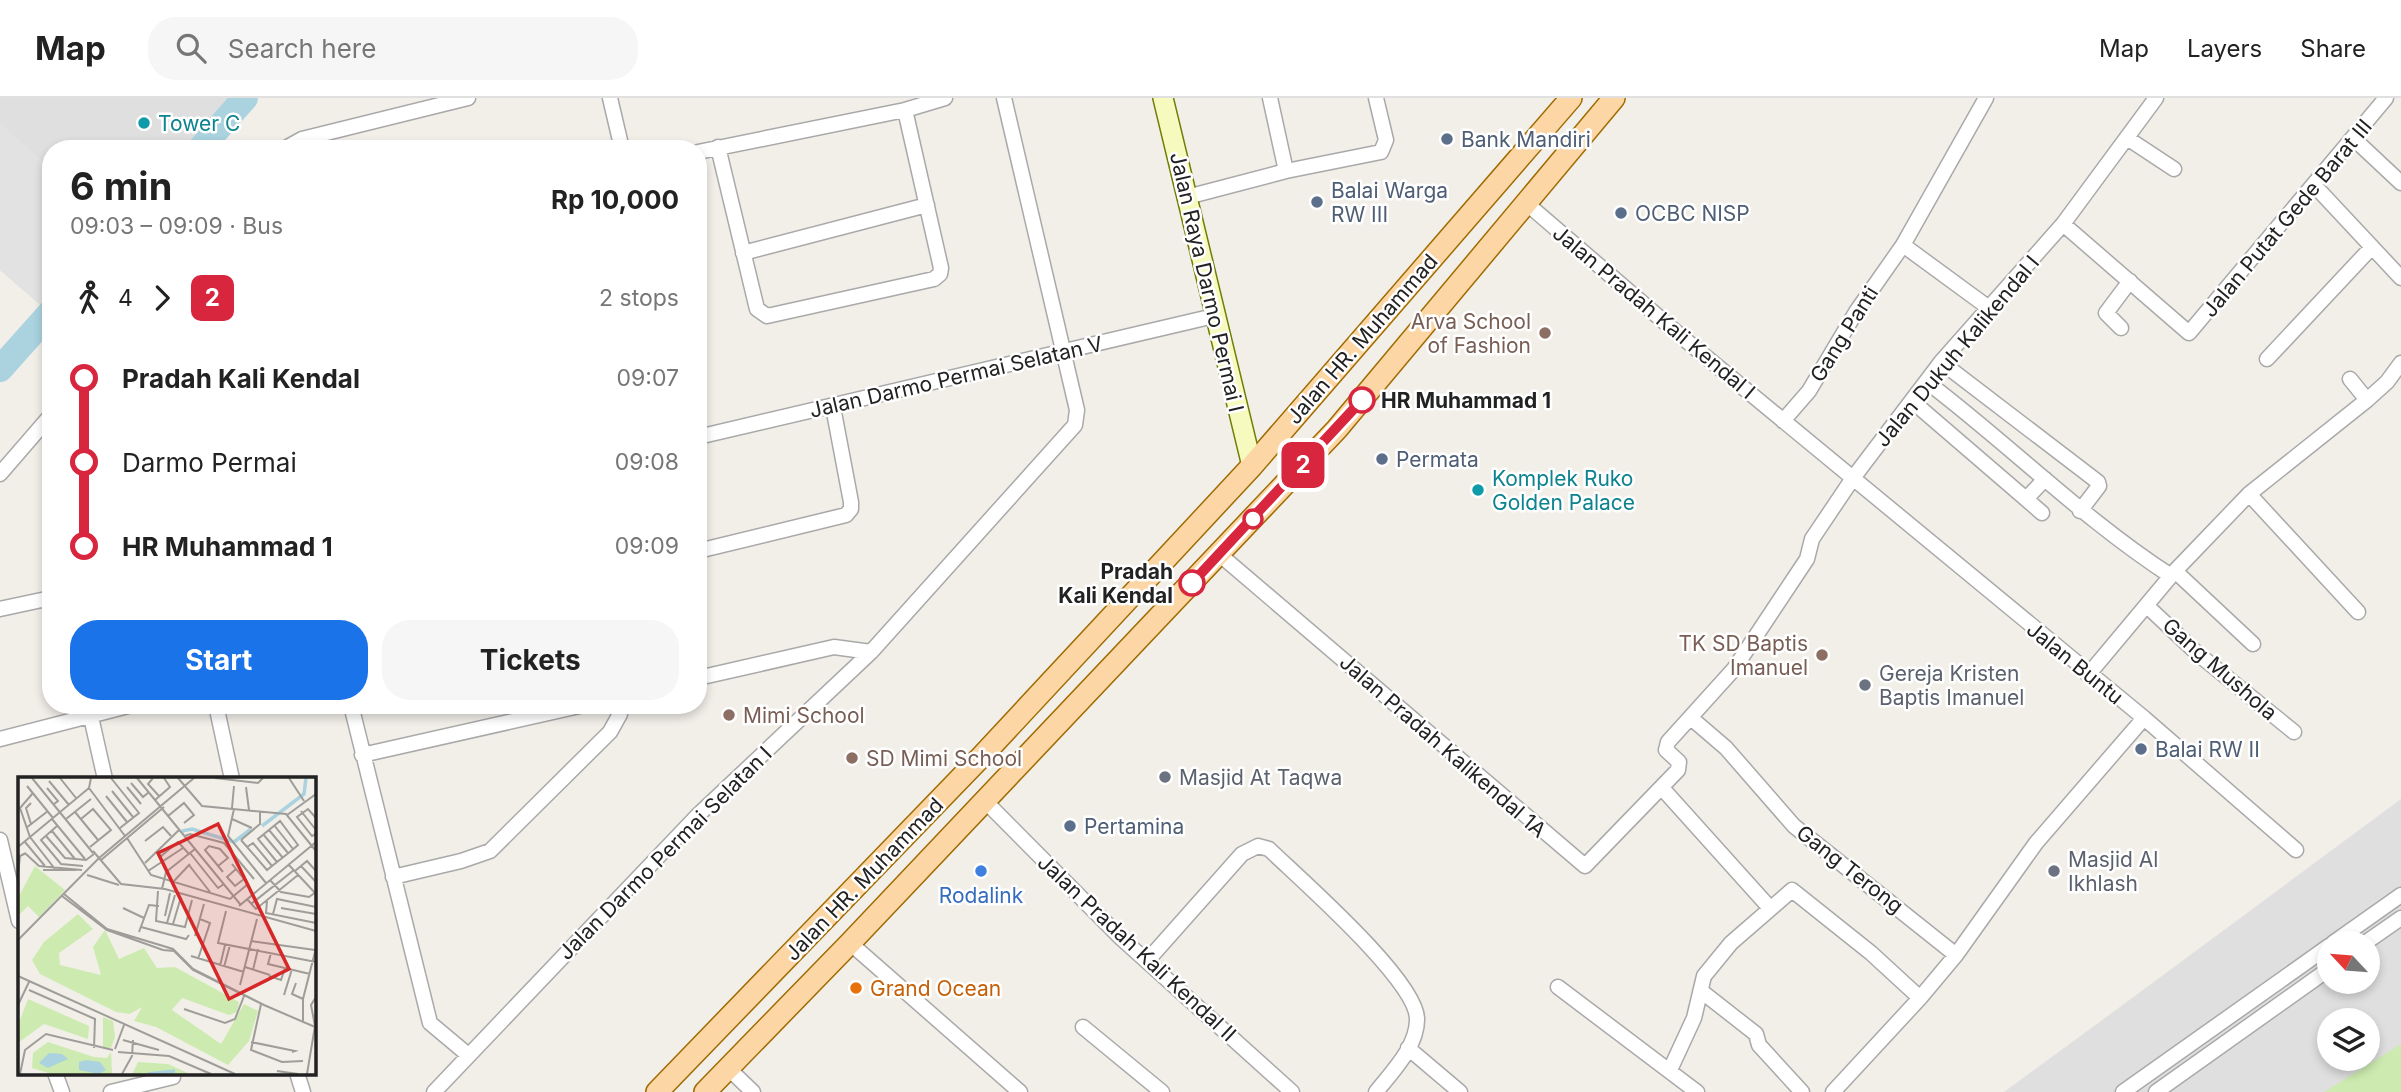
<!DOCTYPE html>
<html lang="en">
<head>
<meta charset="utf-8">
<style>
	body { margin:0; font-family:Inter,sans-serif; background:#f6f6f6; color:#222; height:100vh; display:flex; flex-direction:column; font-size:26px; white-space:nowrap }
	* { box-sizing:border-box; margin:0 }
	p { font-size:23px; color:#767676 }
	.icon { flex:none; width:38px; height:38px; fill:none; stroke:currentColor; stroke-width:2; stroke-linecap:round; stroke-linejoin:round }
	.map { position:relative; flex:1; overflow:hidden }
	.drawer { position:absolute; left:42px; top:42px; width:665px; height:574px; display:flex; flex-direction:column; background:#fff; border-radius:28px; box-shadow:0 4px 10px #0003 }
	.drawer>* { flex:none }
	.badge { padding:0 14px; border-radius:10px; font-size:24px; line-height:46px }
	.needle { width:46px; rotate:296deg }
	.fabs { position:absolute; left:2317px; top:833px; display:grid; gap:14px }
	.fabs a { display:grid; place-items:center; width:63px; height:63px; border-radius:50%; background:#fff; box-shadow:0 4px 10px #0003; font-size:35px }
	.map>.badge { position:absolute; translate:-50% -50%; box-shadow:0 0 0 4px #fff }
	.legs { display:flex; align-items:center; gap:10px; height:77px; padding:0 28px; font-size:23px }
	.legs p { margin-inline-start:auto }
	.summary { display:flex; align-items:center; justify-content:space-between; height:119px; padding:0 28px }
	h1 { font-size:38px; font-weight:700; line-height:52px }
	.button { display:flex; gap:14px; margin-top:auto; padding:14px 28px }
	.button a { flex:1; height:80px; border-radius:28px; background:#1a73e8; color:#fff; font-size:28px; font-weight:700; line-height:80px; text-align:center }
	.button a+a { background:#f6f6f6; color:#222 }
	ul { padding:0 28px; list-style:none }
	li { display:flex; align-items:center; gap:24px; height:84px; font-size:26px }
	li i { display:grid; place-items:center; width:10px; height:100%; margin:0 9px; background:currentColor }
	li i::after { content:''; width:18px; height:18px; margin:-9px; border:5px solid; border-radius:50%; background:#fff }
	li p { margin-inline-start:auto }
	li:first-child i { background:linear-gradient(#0000 50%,currentColor 0) }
	li:last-child i { background:linear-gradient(currentColor 50%,#0000 0) }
	header { display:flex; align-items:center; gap:42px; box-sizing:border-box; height:98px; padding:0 35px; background:#fff; border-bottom:2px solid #e0e0e0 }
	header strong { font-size:33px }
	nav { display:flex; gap:38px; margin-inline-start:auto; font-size:24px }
	.search { width:490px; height:63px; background:#f6f6f6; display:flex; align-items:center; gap:18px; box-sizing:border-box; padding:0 24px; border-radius:28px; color:#767676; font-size:26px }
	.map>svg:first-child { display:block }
</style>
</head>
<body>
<header>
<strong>Map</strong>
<div class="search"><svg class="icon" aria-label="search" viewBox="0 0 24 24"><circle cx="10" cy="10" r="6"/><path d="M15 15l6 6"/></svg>Search here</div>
<nav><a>Map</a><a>Layers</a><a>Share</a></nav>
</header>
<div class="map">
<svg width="2401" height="994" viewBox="0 0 2401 994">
	<rect width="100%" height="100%" fill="#f2efe9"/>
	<path fill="#e0dfdf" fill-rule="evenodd" d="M 0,0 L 231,0 L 185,51 L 51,51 L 51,202 L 44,210 L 0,172 Z
		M 2401,701 L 2401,994 L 2004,994 L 2124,906 ZM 2329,845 L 2368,845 L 2368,884 L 2329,884 ZM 2329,922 L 2368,922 L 2368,961 L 2329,961 Z"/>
	<path fill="#cdebb0" d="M 2401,946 L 2401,994 L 2324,994 Z"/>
	<path fill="#e2e2e2" d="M 0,25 L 51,70 L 51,202 L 44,210 L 0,172 Z"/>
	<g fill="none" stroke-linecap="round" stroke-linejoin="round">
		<path stroke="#aad3df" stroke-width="26" d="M 200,51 L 245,0
			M 0,271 L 51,214"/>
		<g stroke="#a9a9a9" stroke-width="17">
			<path id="street" d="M 610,0 L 622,51
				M 1270,0 L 1286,73
				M 2127,40 L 2174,71
				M 2353,40 L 2401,85
				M 718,49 L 757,211 L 767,218 L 934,181 L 940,176 L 941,170 L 905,12
				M 284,51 L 302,41 L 468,0
				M 698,54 L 905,12 L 945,0
				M 2314,87 L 2401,180
				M 1187,99 L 1286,73 L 1381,54 L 1386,42 L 1376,0
				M 1525,104 L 1683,240 L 2144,620 L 2296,752
				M 2063,126 L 2189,235 L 2386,0
				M 1903,147 L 1989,210
				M 743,155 L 927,107
				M 2121,230 L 2106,215 L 2130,183
				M 2267,261 L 2372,149
				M 1941,264 L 2098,384 L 2099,388 L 2080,413
				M 1927,284 C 2010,347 2083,421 2171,478
				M 2367,302 L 2387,284 L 2401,265
				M 1912,303 L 2026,401 L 2045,381
				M 1783,323 L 1809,293 L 1856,214 L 1903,147 L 1986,0
				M 698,339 L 1214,218
				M 0,376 L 51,317
				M 2249,396 L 2358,514
				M 2026,401 L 2042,415
				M 698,453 L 846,417 L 851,411 L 851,404 L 833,309
				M 1219,456 L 1585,768 L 1678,672 L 1679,664 L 1666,652 L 1668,644 L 1734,571 L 1807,461 L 1812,441 L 1853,380 L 1941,264 L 2063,126 L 2156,0
				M 2175,473 L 2253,546
				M 2147,508 L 2198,556 L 2294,634
				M 0,511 L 51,500
				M 2088,577 L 2175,473 L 2249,396 L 2367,302 L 2350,281
				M 698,580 L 834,549 L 871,554
				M 216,607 L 232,681
				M 351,607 L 430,925 L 467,956
				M 91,619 L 105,681
				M 1691,620 L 1726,650 L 1794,728 L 1956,857
				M 0,641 L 132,607
				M 362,657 L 584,607
				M 1662,690 L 1769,809
				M 985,703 L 1121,840 L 1292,994
				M 0,742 L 19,823
				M 393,779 L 461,763 L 490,753 L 610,634 L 620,616 L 619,607
				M 850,845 L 1020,994
				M 2333,845 L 2401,797
				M 2365,845 L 2401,820
				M 1147,863 L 1242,756 L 1258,748 L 1269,751 C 1300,781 1415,881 1417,920 C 1418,948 1392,974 1376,994
				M 1558,889 L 1697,994
				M 1701,893 L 1756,936 L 1759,947 L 1802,994
				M 1083,929 L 1162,994
				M 1408,950 L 1460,994
				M 728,970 L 753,994
				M 1670,972 L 1694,920 L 1704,878 L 1731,845 L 1792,792 L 1871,855 L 1920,900
				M 55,975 L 62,994
				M 297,975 L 303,994
				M 111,994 L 173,979
				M 434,994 L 697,718 L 871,554 L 1075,327 L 1077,312 L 1004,0
				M 1833,994 L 1920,900 L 1956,857 L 2036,745 L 2144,620
				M 2123,994 L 2329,848
				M 2156,994 L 2329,871"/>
		</g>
		<g stroke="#707d05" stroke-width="22">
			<path id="secondary" d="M 1163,0 L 1252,368"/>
		</g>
		<g stroke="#a06b00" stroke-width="24">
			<path id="primary" d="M 657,994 L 982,658 L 1252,368 L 1571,0
				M 705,994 L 850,845 L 1337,331 L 1614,0"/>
		</g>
		<use href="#street" stroke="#fff" stroke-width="14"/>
		<use href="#secondary" stroke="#f7fabf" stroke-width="19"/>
		<use href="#primary" stroke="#fcd6a4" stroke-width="21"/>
	</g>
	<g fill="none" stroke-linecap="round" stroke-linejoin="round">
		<g stroke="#fff" stroke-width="16">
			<path id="line-1" d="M 1192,485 L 1362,302"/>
		</g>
		<use href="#line-1" stroke="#d7263d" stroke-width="10"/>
	</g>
	<g fill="#0f9aa8" stroke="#fff" stroke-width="2.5">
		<circle cx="144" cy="25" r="7"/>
		<circle cx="1478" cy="392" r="7"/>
	</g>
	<g fill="#5c6f8a" stroke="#fff" stroke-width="2.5">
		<circle cx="1447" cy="41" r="7"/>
		<circle cx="1317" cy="104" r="7"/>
		<circle cx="1621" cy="115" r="7"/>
		<circle cx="1382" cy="361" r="7"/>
		<circle cx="2141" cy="651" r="7"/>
		<circle cx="1070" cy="728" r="7"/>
	</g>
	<g fill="#8d6e63" stroke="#fff" stroke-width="2.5">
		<circle cx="1545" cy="235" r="7"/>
		<circle cx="1822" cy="557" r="7"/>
		<circle cx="729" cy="617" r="7"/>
		<circle cx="852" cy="660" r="7"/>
	</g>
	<g fill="#fff" stroke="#d7263d" stroke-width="3.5">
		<circle cx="1362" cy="302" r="12"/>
		<circle cx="1253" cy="421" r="9"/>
		<circle cx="1192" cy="485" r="12"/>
	</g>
	<g fill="#6b7280" stroke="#fff" stroke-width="2.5">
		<circle cx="1865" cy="587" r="7"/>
		<circle cx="1165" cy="679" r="7"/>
		<circle cx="2054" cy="773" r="7"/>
	</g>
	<circle fill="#3f7fe0" stroke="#fff" stroke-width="2.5" cx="981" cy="773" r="7"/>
	<circle fill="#e8710a" stroke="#fff" stroke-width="2.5" cx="856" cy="890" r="7"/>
	<g text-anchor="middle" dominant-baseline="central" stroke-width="5" stroke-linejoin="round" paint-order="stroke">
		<g font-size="21" fill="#0d838f" stroke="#fff" text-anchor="start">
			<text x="158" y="25">Tower C</text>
			<text x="1492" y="380">Komplek Ruko<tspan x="1492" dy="24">Golden Palace</tspan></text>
		</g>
		<g font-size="21" fill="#4e5e75" stroke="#fff" text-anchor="start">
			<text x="1461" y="41">Bank Mandiri</text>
			<text x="1331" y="92">Balai Warga<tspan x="1331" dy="24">RW III</tspan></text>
			<text x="1635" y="115">OCBC NISP</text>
			<text x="1396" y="361">Permata</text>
			<text x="2155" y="651">Balai RW II</text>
			<text x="1084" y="728">Pertamina</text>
		</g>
		<g font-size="21" fill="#222" stroke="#fff">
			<text transform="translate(2287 120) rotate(-50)">Jalan Putat Gede Barat III</text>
			<text transform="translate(1207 184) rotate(77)">Jalan Raya Darmo Permai I</text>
			<text transform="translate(1654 214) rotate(40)">Jalan Pradah Kali Kendal I</text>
			<text transform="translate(1844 236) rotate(-58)">Gang Panti</text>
			<text transform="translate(1362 241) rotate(-49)">Jalan HR. Muhammad</text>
			<text transform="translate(1957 253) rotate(-50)">Jalan Dukuh Kalikendal I</text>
			<text transform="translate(956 279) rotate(-13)">Jalan Darmo Permai Selatan V</text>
			<text transform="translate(2075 565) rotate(39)">Jalan Buntu</text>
			<text transform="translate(2220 571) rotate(41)">Gang Mushola</text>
			<text transform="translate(1443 648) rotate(41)">Jalan Pradah Kalikendal 1A</text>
			<text transform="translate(665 755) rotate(-45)">Jalan Darmo Permai Selatan I</text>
			<text transform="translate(1850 771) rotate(38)">Gang Terong</text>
			<text transform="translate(864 781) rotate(-46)">Jalan HR. Muhammad</text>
			<text transform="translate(1137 850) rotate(43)">Jalan Pradah Kali Kendal II</text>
		</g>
		<g font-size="21" fill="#785e54" stroke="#fff" text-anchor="end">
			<text x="1531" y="223">Arva School<tspan x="1531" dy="24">of Fashion</tspan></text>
			<text x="1808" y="545">TK SD Baptis<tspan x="1808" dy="24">Imanuel</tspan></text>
			<text x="743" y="617" text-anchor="start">Mimi School</text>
			<text x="866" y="660" text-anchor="start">SD Mimi School</text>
		</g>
		<g font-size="21" font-weight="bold" fill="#222" stroke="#fff" text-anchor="start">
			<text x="1381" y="302">HR Muhammad 1</text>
			<text x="1173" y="473" text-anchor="end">Pradah<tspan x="1173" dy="24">Kali Kendal</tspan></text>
		</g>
		<g font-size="21" fill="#5b616d" stroke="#fff" text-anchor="start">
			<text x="1879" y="575">Gereja Kristen<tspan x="1879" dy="24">Baptis Imanuel</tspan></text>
			<text x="1179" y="679">Masjid At Taqwa</text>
			<text x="2068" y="761">Masjid Al<tspan x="2068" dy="24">Ikhlash</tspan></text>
		</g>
		<g font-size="21" fill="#366cbe" stroke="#fff">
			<text x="981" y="797">Rodalink</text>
		</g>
		<g font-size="21" fill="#c56008" stroke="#fff" text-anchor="start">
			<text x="870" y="890">Grand Ocean</text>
		</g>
	</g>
	<g transform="translate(18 679)">
		<rect width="298" height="298" fill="#f2efe9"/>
		<path d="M 17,89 L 47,113 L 21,140 L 10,129 L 0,139 L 0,121 ZM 60,137 L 75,152 L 41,176 L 42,188 L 83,198 L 75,170 L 87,153 L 101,182 L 126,171 L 139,191 L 157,190 L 221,225 L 219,235 L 211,238 L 164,221 L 154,233 L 203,267 L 226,227 L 240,234 L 231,264 L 210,288 L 138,250 L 116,244 L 124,230 L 112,237 L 98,235 L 22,197 L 14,183 L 26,165 ZM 10,222 L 71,249 L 70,262 L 26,247 L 0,266 L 0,248 ZM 85,240 L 95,244 L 97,260 L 93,271 L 85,271 ZM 30,265 L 76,280 L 89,281 L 93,275 L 94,297 L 33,297 L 14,291 L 15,276 ZM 120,285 L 150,287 L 172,297 L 114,297 Z" fill="#cdebb0"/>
		<path d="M 31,276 L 44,277 L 50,282 L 30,291 L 21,286 ZM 68,283 L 82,285 L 88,293 L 81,297 L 61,293 L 61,285 Z" fill="#aad3df"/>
		<path fill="none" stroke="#aad3df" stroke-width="3.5" d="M 244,49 L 286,17 L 288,1M 164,54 L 174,52 L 216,65 L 233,52M 130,297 L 157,294"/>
		<path fill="none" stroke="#9f9d99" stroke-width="2" d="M 14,1 L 75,76M 42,1 L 58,21M 93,1 L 121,36 L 102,51M 119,1 L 222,127M 135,1 L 130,7 L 141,19M 160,1 L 184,29 L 268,37 L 298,74M 197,1 L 240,6 L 245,1M 271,1 L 286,24M 31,4 L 51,28M 113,6 L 125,20 L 131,15M 9,9 L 35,41M 109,10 L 123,27M 228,10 L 231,33M 29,11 L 40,24 L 36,27M 71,11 L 107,59M 94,14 L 115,40M 15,16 L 2,31 L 12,60 L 37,92M 88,19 L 109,45M 137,23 L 152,10 L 146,1M 13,26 L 8,31 L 13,47M 214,31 L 216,9M 216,32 L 210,59 L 248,106M 283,34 L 298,53M 57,35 L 80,63M 269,38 L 298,17M 150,39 L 166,26 L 176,38 L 166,46M 298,41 L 290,32 L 279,40 L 294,59 L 298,57M 34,42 L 67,82M 48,42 L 73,22M 63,42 L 75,32 L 93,53 L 72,70M 214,42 L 234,51M 256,48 L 275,72M 39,49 L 23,63 L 43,87 L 65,89M 8,51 L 30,34M 251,53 L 270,76M 34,54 L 57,82M 245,57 L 265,81M 28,59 L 47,81 L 68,83 L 76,77M 167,59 L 172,57 L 206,66 L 236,102M 109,61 L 133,98 L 212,122 L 230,107 L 214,87M 223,63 L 249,93 L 254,89 L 273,74 L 280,68 L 262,44 L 240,62 L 259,85M 223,63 L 242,47 L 242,35M 127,64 L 145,50 L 153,59M 7,65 L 27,89M 0,70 L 71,11 L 73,1M 229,70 L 235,66 L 254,89M 75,74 L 81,81 L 176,1M 172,76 L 200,111 L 206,107M 8,77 L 21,89 L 64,93M 83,83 L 146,30M 127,86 L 161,53M 146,86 L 142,80 L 160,65 L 171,77M 270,87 L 298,117M 171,88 L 192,115M 200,89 L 210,81 L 202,72 L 191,69 L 187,73 L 205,95M 283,89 L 298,105M 218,92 L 209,100 L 217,109 L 226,102M 25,93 L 58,93M 130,94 L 165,71M 277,94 L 289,84 L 298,94M 0,97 L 2,79 L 8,76M 69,98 L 101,108M 252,103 L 263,115 L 291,120 L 298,115M 156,104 L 172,87M 144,112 L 148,95 L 177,72M 140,114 L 138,144 L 167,150 L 174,123M 44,119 L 89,153 L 145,173 L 156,174 L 175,193 L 246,228 L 175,192 L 155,172 L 89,152 L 46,117M 229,122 L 238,132 L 280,98M 249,124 L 248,136 L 298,146M 233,127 L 276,93M 221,129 L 298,65M 105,131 L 126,141M 263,131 L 298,137M 208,134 L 200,166 L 298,185M 255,137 L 259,122 L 298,130M 147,139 L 152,116M 149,146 L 157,118M 155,147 L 163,120M 123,150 L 168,162 L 171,158M 121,155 L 131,128 L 141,129M 177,159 L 186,127M 0,163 L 81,81 L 103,107 L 147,112 L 298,154M 233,164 L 297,173M 253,176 L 250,187 L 292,197M 173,179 L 226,195M 180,182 L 192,146 L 182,142M 202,189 L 207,168M 206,190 L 212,168M 227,190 L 252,198M 235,193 L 240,172M 0,199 L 217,297M 251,199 L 263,203 L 267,191M 278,206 L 274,217 L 285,222M 222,208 L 239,142M 11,213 L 77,242 L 76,271M 266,218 L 274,192M 243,227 L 233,273 L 264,285 L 285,284M 0,228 L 11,205M 246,228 L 297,250M 166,232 L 207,246 L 217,242 L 226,219M 285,244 L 285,222 L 298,171M 105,263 L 141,273M 233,265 L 277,274 L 274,275M 97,272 L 106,248M 100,275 L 151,279 L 193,297M 259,294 L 280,297M 2,297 L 7,273 L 28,257 L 95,273M 104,297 L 114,279 L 115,263M 289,297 L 297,249 L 293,228 L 298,220"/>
		<path fill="#d62828" fill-opacity="0.15" stroke="#d62828" stroke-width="3.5" d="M 200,47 L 271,192 L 211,222 L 140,76 Z"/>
		<rect width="298" height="298" fill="none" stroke="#222" stroke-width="3.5"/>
	</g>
</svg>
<div class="fabs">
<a><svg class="needle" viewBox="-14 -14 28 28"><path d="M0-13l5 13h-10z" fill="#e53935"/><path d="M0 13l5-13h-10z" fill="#767676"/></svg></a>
<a><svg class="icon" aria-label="layers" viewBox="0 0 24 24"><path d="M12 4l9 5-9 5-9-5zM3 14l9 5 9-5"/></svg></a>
</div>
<b class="badge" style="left:1303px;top:367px;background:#d7263d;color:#fff">2</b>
<section class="drawer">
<div class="summary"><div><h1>6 min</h1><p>09:03 – 09:09 · Bus</p></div><b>Rp 10,000</b></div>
<div class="legs"><svg class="icon" aria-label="walk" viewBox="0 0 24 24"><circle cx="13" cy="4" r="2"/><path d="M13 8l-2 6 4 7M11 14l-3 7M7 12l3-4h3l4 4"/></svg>4<svg class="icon" aria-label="forward" viewBox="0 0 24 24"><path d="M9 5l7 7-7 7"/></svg><b class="badge" style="background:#d7263d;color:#fff">2</b><p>2 stops</p></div>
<ul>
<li><i style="color:#d7263d"></i><b>Pradah Kali Kendal</b><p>09:07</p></li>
<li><i style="color:#d7263d"></i><span>Darmo Permai</span><p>09:08</p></li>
<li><i style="color:#d7263d"></i><b>HR Muhammad 1</b><p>09:09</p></li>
</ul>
<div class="button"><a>Start</a><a>Tickets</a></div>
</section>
</div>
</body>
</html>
